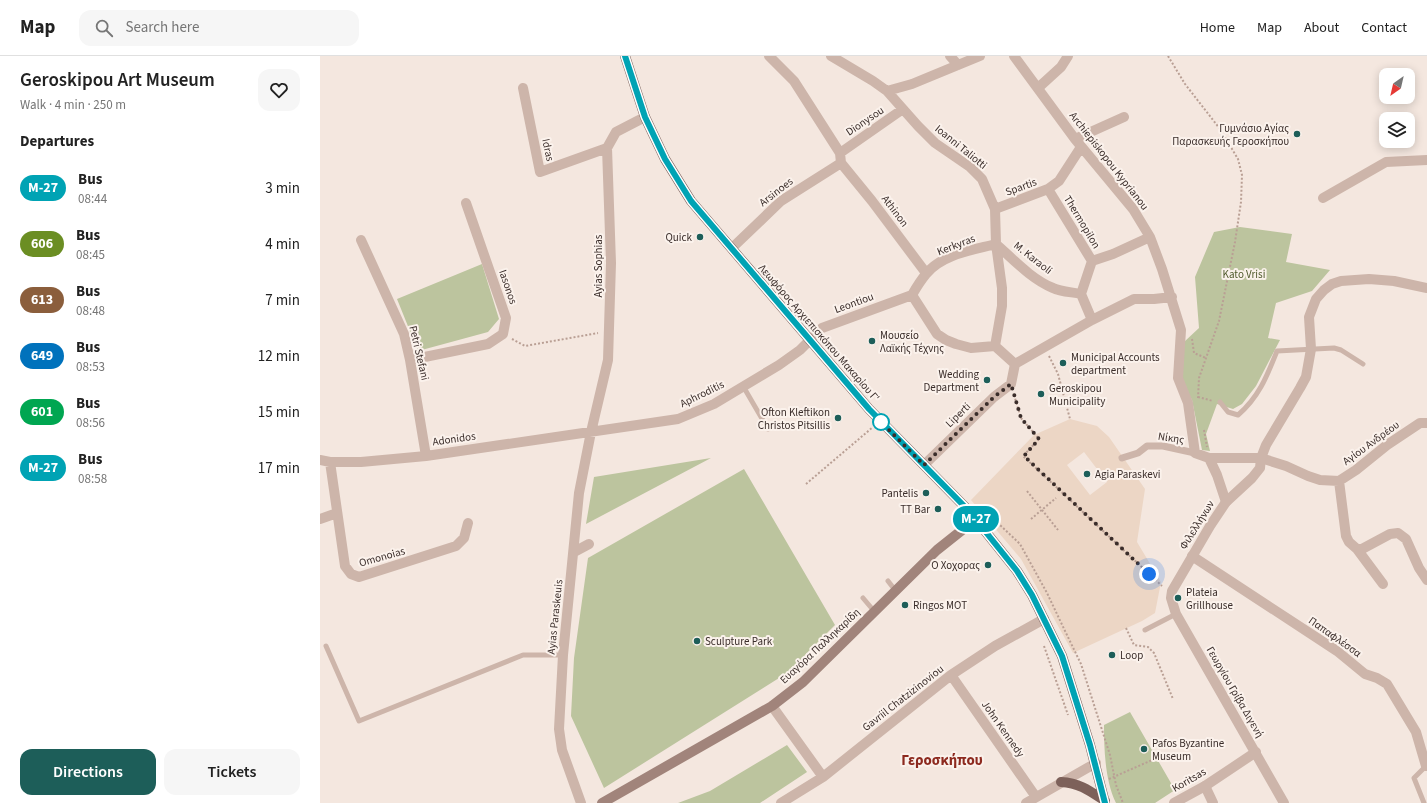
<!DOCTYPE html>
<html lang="en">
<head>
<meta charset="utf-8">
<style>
	body { margin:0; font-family:"Source Sans 3",sans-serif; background:#f6f6f6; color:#222; height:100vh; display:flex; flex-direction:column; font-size:15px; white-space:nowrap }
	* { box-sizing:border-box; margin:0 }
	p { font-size:13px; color:#767676 }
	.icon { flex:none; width:22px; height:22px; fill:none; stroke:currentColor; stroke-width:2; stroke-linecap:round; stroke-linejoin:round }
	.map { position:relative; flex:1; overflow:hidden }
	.side { display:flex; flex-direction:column; background:#fff; width:320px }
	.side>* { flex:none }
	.badge { padding:0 8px; border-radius:13px; font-size:14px; line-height:26px }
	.needle { width:26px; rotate:214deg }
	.buttons { position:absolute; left:1059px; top:12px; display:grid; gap:8px }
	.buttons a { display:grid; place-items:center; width:36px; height:36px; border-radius:8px; background:#fff; box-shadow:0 2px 10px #0003; font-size:20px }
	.you { position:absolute; width:20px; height:20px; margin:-10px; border:3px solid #fff; border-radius:50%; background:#1a73e8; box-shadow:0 0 0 6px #1a73e833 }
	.map>.badge { position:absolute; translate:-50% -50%; box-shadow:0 0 0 2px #fff }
	h2 { padding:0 20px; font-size:15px; line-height:36px }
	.round { display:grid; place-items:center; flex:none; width:42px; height:42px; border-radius:12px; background:#f6f6f6 }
	.summary { display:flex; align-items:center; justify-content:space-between; height:68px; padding:0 20px }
	h1 { font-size:19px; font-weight:600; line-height:30px }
	.primary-button { display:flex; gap:8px; margin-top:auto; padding:8px 20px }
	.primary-button a { flex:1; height:46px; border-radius:12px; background:#1d5e59; color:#fff; font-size:16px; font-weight:600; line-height:46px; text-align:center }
	.primary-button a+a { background:#f6f6f6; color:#222 }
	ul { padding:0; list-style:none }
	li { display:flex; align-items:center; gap:12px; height:56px; padding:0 20px }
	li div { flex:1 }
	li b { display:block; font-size:15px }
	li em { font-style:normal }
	li .badge { min-width:44px; font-weight:700; text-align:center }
	header { display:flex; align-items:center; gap:24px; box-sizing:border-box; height:56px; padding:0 20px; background:#fff; border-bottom:1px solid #e0e0e0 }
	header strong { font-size:19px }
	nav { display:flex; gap:22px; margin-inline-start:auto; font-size:14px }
	.search { width:280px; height:36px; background:#f6f6f6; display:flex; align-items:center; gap:10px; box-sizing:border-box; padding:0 14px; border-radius:12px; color:#767676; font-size:15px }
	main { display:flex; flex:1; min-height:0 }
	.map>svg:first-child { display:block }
</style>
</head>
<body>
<header>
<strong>Map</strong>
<div class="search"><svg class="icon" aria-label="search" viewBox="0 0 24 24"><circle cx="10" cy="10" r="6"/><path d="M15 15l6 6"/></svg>Search here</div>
<nav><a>Home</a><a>Map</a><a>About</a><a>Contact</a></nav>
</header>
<main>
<section class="side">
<div class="summary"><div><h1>Geroskipou Art Museum</h1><p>Walk · 4 min · 250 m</p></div><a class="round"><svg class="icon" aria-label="heart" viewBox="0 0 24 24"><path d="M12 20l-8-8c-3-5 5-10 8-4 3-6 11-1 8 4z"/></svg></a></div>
<h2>Departures</h2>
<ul>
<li><span class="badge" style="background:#00a3b4;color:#fff">M-27</span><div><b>Bus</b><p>08:44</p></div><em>3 min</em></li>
<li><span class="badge" style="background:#6b8e23;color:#fff">606</span><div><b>Bus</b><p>08:45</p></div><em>4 min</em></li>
<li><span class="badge" style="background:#8b5e3c;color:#fff">613</span><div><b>Bus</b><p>08:48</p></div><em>7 min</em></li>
<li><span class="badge" style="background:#0072bc;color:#fff">649</span><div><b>Bus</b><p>08:53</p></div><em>12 min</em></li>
<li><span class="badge" style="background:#00a651;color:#fff">601</span><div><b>Bus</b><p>08:56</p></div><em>15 min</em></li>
<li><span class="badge" style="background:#00a3b4;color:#fff">M-27</span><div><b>Bus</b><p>08:58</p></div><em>17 min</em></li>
</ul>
<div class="primary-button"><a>Directions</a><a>Tickets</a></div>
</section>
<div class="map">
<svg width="1107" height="747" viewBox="0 0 1107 747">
	<rect width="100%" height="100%" fill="#f4e7df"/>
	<path fill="#bcc49e" d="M 920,171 L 972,178 L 966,206 L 1010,214 L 992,235 L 956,247 L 948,282 L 960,284 L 936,330 L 922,348 L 913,353 L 897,348 L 886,378 L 890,395 L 882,394 L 872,344 L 862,327 L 864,286 L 879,272 L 875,221 L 894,176 Z
		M 162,208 L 179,263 L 168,276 L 98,295 L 77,243 Z
		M 391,402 L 266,468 L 274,421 Z
		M 424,413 L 515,569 L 467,617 L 284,732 L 251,660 L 254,602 L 268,502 Z
		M 810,656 L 855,734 L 835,747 L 796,747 C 785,725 784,693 784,669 Z
		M 467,689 L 487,716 L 440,747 L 358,747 L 390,735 Z"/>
	<path fill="#ecd6c5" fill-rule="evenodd" d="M 750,363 L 777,370 L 789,381 L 825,433 L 817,486 L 841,526 L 835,557 L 822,565 L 753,597 L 701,503 L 651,444 L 714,379 ZM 764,396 L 787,426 L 770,439 L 747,409 Z"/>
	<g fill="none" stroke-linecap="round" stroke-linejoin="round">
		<path stroke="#b99f94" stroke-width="2" stroke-dasharray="2 2" stroke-linecap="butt" d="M 848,0 L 865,28 L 900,73 L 918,103 L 922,119 L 921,146 L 915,186 L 899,265 L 879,322 L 878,342
			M 192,283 L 205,290 L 278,277
			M 872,283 L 874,297 L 886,302
			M 729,300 L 738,318 L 750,363
			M 694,339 L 701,362 L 719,383 L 703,400 L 842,530
			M 878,341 L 893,345
			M 884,374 L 887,391
			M 486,428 L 553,371
			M 707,435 L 738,474
			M 660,450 L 700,488 L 727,537 L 746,577 L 761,608 L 790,699 L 796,729 L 803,747
			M 711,463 L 736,442
			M 806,572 L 814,589 L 828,591 L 834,597 L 853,643
			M 724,590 L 748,659
			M 789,723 L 839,701"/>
		<path stroke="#cdb5aa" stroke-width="5" d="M 423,330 L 448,373
			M 900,346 L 908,356 L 918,359 C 939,341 947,320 957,295 L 1014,292 L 1021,294 L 1043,308
			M 568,525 L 575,534
			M 543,542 L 554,555
			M 825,574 L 856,558
			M 6,590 L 39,665 L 203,599 L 243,599
			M 1104,747 L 1094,722 L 1106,710"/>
		<path stroke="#cdb5aa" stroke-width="7" d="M 802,402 L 818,397 L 827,390 L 843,390 L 875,397"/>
		<path stroke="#cdb5aa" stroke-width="10" d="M 449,0 L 474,25 L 520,97 L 521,107 L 552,145 L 606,217
			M 511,0 L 553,25 L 567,35 L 598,70 L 615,87 L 650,111 L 662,123 L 675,153 L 676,188 L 682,232 L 682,250 L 675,290
			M 630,0 L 638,9
			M 694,0 L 755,83 L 813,153 L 830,181 L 842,213 L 861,274 L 858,322 L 868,347 L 875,397 L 889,402 L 941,402 L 966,410 L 988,420 L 1000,424 L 1019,425 L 1036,414 L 1067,389 L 1100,367 L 1107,367
			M 203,32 L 220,116 L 287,92
			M 718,32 L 741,11 L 748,0
			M 567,35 L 592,28 L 660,0
			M 755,83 L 804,61
			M 520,97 L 583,53
			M 728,133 L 772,205 L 761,238 L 772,264
			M 1003,142 L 1066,106 L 1107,104
			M 675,153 L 728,133 L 739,125 L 761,91
			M 41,184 L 84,278 L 90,304 L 106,400
			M 412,192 L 461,145 L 521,107
			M 772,205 L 793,198 L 830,181
			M 592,239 C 596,232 601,224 606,218 C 622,198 653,194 676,188 C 693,203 711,223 733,232 C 741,236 752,236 761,238
			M 592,239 L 617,278 L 626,284 L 636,288 L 651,292 L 675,290
			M 675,290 L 695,308
			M 90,304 L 168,288 L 183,278 L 186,262 L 146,147
			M 695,308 L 772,264 L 814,243 L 834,243 L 852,241
			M 889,402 L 897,419 L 906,446
			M 0,404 L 10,406 L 41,406 L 106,400 L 358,363 L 394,348 L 459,309 L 480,294 L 502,272 L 592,239
			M 10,406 L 25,510 L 31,518 L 39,521 L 136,490 L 144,482 L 148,467
			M 604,409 L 674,341 L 691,328 L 695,308
			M 1019,425 L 1026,480 L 1029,486 L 1037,493 L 1042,493 L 1070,478 L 1078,477 L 1086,483 L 1099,512 L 1107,524
			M 0,463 L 17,457
			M 1037,493 L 1063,528
			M 254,496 L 269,488
			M 872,500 L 1017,595 L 1045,618 L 1057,622 L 1067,628 L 1096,676 L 1106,710 L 1107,709
			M 631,619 L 716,741
			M 452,650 L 503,721
			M 885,730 L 893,747
			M 261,747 L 242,694 L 239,673 L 243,599 L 259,437 L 271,376 L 288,304 L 291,207 L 287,92 L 296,76 L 325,61
			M 461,747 L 503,721 L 631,619 L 675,590 L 724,563
			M 706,747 L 776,707"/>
		<path stroke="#cdb5aa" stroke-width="10" d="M 854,747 L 885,730 L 936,696
			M 964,747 L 856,558 L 851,542 L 852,535 L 890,470 L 906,446 L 932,422 L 940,412 L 941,402 L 946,389 L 980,332 L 986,321 L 991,293 L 989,261 L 996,243 L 1004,234 L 1012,228 L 1021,225 L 1049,223 L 1074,225 L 1107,232"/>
		<path stroke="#a1847b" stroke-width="10" d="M 282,747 L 452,650 L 483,626 L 617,494 L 656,463"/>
		<path stroke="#7d615a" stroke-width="10" d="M 305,0 L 325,61 L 345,103 L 371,145 L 549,353 L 649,455 L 697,515 L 712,539 L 742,600 L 770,689 L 785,747
			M 741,726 C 760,727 770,735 785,745"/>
	</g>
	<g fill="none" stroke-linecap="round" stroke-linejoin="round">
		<g stroke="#fff" stroke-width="9">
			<path id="line" d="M 305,0 L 325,61 L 345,103 L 371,145 L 549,353 L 649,455 L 697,515 L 712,539 L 742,600 L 770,689 L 785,747"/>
		</g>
		<use href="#line" stroke="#00a3b4" stroke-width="6"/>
		<path stroke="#3a2d2a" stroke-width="4" stroke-dasharray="0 7.2" d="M 561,366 L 560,365 L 604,409 L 674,341 L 691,328 L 701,362 L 719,383 L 704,400 L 829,518"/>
	</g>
	<g fill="#1d5e59" stroke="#fbf2ec" stroke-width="1.5">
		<circle cx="977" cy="78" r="4"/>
		<circle cx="380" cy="181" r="4"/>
		<circle cx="552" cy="285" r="4"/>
		<circle cx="743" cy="307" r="4"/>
		<circle cx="667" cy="324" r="4"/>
		<circle cx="721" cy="338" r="4"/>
		<circle cx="518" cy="362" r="4"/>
		<circle cx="767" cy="418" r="4"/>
		<circle cx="606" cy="437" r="4"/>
		<circle cx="618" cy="453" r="4"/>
		<circle cx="668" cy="509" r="4"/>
		<circle cx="858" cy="542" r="4"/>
		<circle cx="585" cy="549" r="4"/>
		<circle cx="377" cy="585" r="4"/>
		<circle cx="792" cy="599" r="4"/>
		<circle cx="824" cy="693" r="4"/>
	</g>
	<circle fill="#fff" stroke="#00a3b4" stroke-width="2" cx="561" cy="366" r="8"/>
	<g text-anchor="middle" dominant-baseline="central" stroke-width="4" stroke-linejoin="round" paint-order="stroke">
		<g font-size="11" fill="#3a2d2a" stroke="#fbf2ec">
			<text transform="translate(545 65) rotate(-34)">Dionysou</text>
			<text transform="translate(641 91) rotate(39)">Ioanni Taliotti</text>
			<text transform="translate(228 94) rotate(78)">Idras</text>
			<text transform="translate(789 105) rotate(52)">Archiepiskopou Kyprianou</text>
			<text transform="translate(701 131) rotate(-20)">Spartis</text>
			<text transform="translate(456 136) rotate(-38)">Arsinoes</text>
			<text transform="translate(575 155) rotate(53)">Athinon</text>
			<text transform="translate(762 166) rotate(59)">Thermopilon</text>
			<text transform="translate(636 189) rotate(-21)">Kerkyras</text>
			<text transform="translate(713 202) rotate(38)">M. Karaoli</text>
			<text transform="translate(278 210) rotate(-90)">Ayias Sophias</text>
			<text transform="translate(188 231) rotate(71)">Iasonos</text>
			<text transform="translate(534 247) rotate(-20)">Leontiou</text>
			<text transform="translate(499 277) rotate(49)">Λεωφόρος Αρχιεπισκόπου Μακαρίου Γ'</text>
			<text transform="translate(99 297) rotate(77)">Petri Stefani</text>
			<text transform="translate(382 338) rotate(-26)">Aphroditis</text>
			<text transform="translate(638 359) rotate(-44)">Liperti</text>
			<text transform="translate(851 382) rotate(9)">Νίκης</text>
			<text transform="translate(134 383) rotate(-8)">Adonidos</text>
			<text transform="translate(1051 387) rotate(-36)">Αγίου Ανδρέου</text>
			<text transform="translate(877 469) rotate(-58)">Φιλελλήνων</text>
			<text transform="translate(62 501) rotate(-16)">Omonoias</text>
			<text transform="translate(235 561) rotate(-84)">Ayias Paraskeuis</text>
			<text transform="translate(1015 581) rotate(35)">Παπαφλέσσα</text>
			<text transform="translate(500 590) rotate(-43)">Ευαγόρα Παλληκαρίδη</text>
			<text transform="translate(915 636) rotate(60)">Γεωργίου Γρίβα Διγενή</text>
			<text transform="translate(583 642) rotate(-38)">Gavriil Chatzizinoviou</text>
			<text transform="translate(683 673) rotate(55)">John Kennedy</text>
			<text transform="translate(869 724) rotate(-30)">Koritsas</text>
		</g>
		<g font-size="11" fill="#3a2d2a" stroke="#fbf2ec" text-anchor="start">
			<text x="969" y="72" text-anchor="end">Γυμνάσιο Αγίας<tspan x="969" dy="13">Παρασκευής Γεροσκήπου</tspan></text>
			<text x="372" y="181" text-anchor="end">Quick</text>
			<text x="560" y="279">Μουσείο<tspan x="560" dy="13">Λαϊκής Τέχνης</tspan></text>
			<text x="751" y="301">Municipal Accounts<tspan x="751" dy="13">department</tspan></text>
			<text x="659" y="318" text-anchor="end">Wedding<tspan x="659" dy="13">Department</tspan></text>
			<text x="729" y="332">Geroskipou<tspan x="729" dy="13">Municipality</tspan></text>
			<text x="510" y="356" text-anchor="end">Ofton Kleftikon<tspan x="510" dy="13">Christos Pitsillis</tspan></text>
			<text x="775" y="418">Agia Paraskevi</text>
			<text x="598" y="437" text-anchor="end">Pantelis</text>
			<text x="610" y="453" text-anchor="end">TT Bar</text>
			<text x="660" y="509" text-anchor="end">Ο Χοχορας</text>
			<text x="866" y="536">Plateia<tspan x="866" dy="13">Grillhouse</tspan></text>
			<text x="593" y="549">Ringos MOT</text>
			<text x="385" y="585">Sculpture Park</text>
			<text x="800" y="599">Loop</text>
			<text x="832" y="687">Pafos Byzantine<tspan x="832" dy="13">Museum</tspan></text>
		</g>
		<g font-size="11" fill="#4f5a2c" stroke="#fbf2ec">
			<text x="924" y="218">Kato Vrisi</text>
		</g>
		<g font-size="15" font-weight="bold" fill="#8d2a1f" stroke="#fbf2ec">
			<text x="622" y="704">Γεροσκήπου</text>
		</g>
	</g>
</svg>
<div class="buttons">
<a><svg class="needle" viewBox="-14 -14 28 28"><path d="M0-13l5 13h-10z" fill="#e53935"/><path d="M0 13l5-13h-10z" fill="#767676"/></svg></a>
<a><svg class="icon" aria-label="layers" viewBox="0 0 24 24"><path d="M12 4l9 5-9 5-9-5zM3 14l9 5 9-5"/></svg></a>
</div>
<div class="you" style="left:829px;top:518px"></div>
<b class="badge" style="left:656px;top:463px;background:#00a3b4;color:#fff">M-27</b>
</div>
</main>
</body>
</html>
